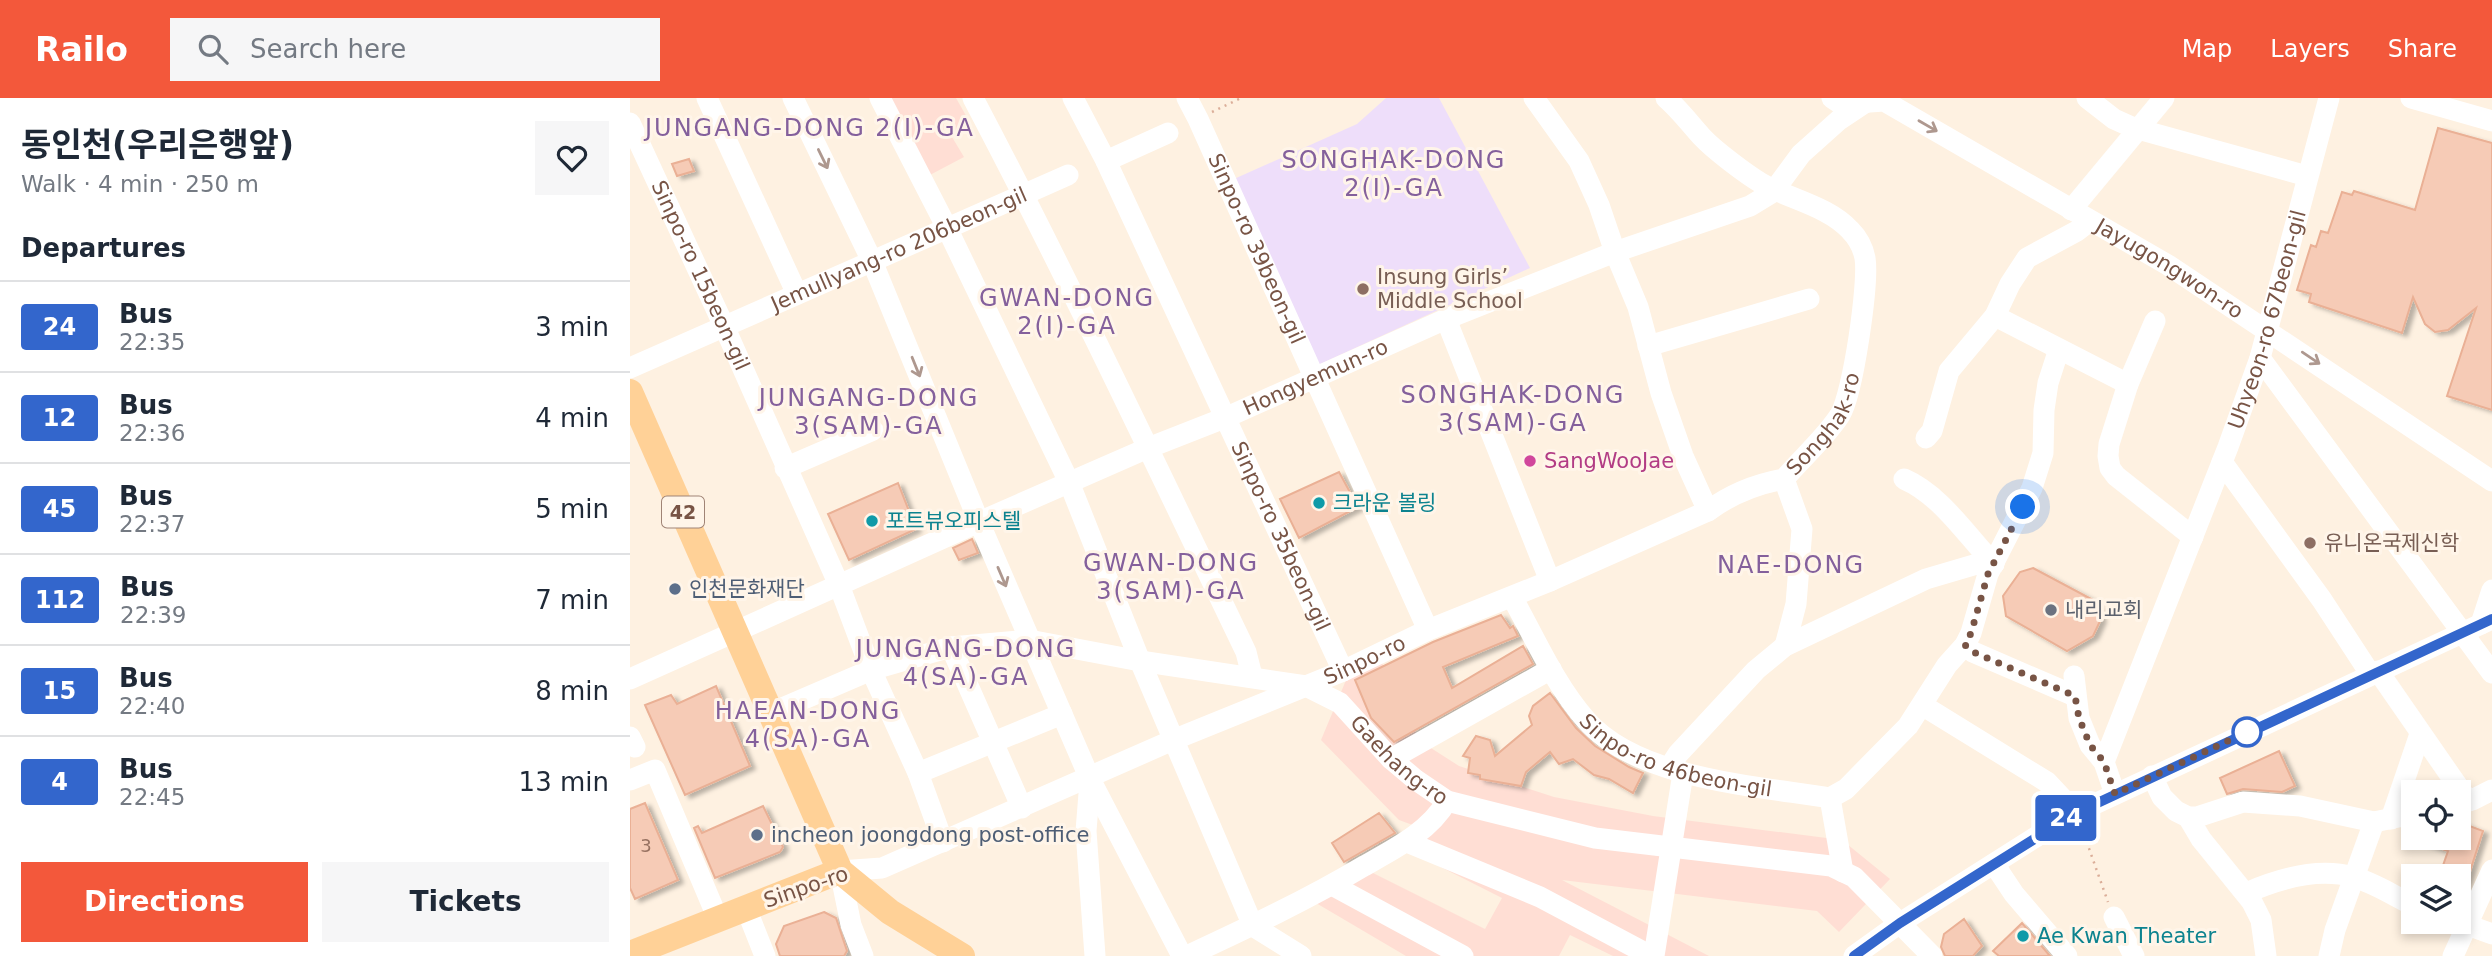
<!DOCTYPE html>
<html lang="en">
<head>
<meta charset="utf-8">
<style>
	body { margin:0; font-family:"DejaVu Sans","Noto Sans KR",sans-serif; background:#f6f6f7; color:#1f2937; height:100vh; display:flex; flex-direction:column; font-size:26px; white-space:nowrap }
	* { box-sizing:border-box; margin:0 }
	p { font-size:23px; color:#747a83 }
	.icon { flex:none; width:38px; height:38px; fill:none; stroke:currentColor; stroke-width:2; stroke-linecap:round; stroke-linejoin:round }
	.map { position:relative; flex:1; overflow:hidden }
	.details { display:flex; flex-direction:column; background:#fff; width:630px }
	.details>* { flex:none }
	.badge { padding:0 14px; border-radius:5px; font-size:24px; line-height:46px }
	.fabs { position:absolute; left:1771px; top:682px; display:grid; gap:14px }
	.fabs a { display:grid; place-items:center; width:70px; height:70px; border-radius:0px; background:#fff; box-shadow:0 4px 10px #0003; font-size:35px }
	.you { position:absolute; width:35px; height:35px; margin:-18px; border:5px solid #fff; border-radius:50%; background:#1a73e8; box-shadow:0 0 0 10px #1a73e833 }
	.map>.badge { position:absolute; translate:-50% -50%; box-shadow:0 0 0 4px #fff }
	h2 { padding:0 21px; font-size:26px; line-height:63px }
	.round { display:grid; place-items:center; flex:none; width:74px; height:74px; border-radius:0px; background:#f6f6f7 }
	.overview { display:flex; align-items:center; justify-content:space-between; height:119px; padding:0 21px }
	h1 { font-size:33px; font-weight:700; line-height:52px }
	.action { display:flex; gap:14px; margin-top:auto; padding:14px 21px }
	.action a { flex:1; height:80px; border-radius:0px; background:#f3583b; color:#fff; font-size:28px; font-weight:700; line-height:80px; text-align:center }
	.action a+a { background:#f6f6f7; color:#1f2937 }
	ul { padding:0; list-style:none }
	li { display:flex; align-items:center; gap:21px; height:91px; padding:0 21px; border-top:2px solid #e0e1e3 }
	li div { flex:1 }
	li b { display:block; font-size:26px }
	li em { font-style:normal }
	li .badge { min-width:77px; font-weight:700; text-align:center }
	header { display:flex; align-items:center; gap:42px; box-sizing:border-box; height:98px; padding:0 35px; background:#f3583b; color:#fff }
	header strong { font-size:33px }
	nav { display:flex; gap:38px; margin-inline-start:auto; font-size:24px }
	.search { width:490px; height:63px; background:#f6f6f7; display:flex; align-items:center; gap:18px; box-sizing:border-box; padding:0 24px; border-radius:0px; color:#747a83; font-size:26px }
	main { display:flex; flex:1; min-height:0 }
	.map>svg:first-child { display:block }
</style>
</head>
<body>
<header>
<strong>Railo</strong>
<div class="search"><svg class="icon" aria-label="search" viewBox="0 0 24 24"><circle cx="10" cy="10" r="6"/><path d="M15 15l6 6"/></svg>Search here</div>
<nav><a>Map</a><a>Layers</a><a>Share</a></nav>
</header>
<main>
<section class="details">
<div class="overview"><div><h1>동인천(우리은행앞)</h1><p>Walk · 4 min · 250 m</p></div><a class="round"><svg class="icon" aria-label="heart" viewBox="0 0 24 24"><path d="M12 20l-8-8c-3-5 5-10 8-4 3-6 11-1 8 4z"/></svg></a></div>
<h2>Departures</h2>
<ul>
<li><span class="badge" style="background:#36c;color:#fff">24</span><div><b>Bus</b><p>22:35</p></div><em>3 min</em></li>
<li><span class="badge" style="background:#36c;color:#fff">12</span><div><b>Bus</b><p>22:36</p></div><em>4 min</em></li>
<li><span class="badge" style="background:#36c;color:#fff">45</span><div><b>Bus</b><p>22:37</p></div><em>5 min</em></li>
<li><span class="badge" style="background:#36c;color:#fff">112</span><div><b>Bus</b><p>22:39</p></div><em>7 min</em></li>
<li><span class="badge" style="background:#36c;color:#fff">15</span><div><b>Bus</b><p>22:40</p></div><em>8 min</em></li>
<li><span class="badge" style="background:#36c;color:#fff">4</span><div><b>Bus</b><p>22:45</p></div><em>13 min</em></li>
</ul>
<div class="action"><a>Directions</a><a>Tickets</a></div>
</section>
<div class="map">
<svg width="1862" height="858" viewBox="0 0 1862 858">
	<defs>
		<filter id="shadow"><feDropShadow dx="5" dy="3" stdDeviation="2" flood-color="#0004"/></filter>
	</defs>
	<rect width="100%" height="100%" fill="#fef1e1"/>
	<path fill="#ffded4" d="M 259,0 L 326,0 L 343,30 L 322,39 L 334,59 L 298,78 Z
		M 750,561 L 790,643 L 829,668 L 924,699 L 1023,718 L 1212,742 L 1260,781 L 1209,834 L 1187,813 L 932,782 L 1079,858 L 983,858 L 940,837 L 929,858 L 776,858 L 686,805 L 741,774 L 855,831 L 872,800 L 779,753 L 799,733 L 769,722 L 691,642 L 719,575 Z"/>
	<path fill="#eedefa" d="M 756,0 L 809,0 L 900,170 L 688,267 L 604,81 L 727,26 Z"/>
	<path fill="#f6cbb6" stroke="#eab095" stroke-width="2" filter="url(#shadow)" d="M 1808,30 L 1862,45 L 1862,312 L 1817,298 L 1846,210 L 1818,232 L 1805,234 L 1795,226 L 1783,199 L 1772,235 L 1679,204 L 1681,196 L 1667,192 L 1681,147 L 1686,149 L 1691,133 L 1698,135 L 1712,94 L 1722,97 L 1724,93 L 1785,112 Z
		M 59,61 L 64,73 L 47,78 L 42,66 Z
		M 709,374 L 728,409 L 669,440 L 650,401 Z
		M 268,385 L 286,431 L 219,462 L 198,416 Z
		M 342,441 L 348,455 L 329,462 L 323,450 Z
		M 1403,470 L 1465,503 L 1471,521 L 1463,538 L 1437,553 L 1376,518 L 1373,498 L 1390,474 Z
		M 871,517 L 880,530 L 883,528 L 888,538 L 813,569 L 822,590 L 893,548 L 903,566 L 764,644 L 741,620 L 725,582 L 803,544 Z
		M 86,588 L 120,668 L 55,697 L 15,607 L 41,597 L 47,606 Z
		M 920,595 L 946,630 L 965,648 L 999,669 L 1013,675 L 1003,695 L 979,681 L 964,677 L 943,661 L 929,666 L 920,654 L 896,674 L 891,688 L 850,681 L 850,677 L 838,675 L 840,660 L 833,658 L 846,638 L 860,642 L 865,658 L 902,627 L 899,618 L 903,608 Z
		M 1649,653 L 1665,688 L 1652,694 L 1613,691 L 1597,696 L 1590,680 Z
		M 15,705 L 48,782 L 5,801 L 0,790 L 0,711 Z
		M 133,708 L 153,749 L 150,754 L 85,780 L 64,730 L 68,728 L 72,735 Z
		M 749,715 L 765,735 L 714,764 L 702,745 Z
		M 1829,724 L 1853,733 L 1831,801 L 1829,800 L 1829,779 L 1809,779 L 1818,753 L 1786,742 L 1829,740 Z
		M 194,814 L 206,820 L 217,853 L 214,858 L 150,858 L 146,846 L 154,828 Z
		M 1334,821 L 1352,848 L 1343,858 L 1315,858 L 1311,849 L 1314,836 Z
		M 1392,825 L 1420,858 L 1369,858 L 1363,853 Z"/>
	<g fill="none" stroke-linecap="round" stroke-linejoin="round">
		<path stroke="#dbae99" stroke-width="2.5" stroke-dasharray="2 5" stroke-linecap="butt" d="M 582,14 L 611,0
			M 1449,732 L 1456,742 L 1478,804"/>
		<g stroke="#fff" stroke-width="21">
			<path d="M 77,0 L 167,196"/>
			<path d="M 163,0 L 242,163 L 349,424 L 460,681 L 552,858"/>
			<path d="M 250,0 L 317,130 L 439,384 L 510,563 L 623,828 L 671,858"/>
			<path d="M 343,0 C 439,182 527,369 616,554 L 622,578"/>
			<path id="s1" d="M 443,0 L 476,63 L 713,573"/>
			<path id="s2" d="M 557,0 L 568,21 L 798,532"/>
			<path d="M 904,0 L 949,63 L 969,107 L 985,154 L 1008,209 L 1031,295 L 1053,358 L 1078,413"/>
			<path id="s3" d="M 1202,0 L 1211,6 L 1254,3 L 1538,167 L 1862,383"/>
			<path d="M 1457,0 L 1484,21 L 1504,30 L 1677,78"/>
			<path d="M 1781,0 L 1862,23"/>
			<path id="s4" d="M 0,25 L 94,228 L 209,487 L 241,572 L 288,675 L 313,744"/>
			<path d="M 476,63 L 538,35"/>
			<path d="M 1441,112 L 1534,0"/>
			<path d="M 1365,218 L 1498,286"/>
			<path d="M 816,221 L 920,483"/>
			<path d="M 1525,223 L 1498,286 L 1479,346 L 1478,358 L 1480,370 L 1486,378 L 1563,439"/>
			<path d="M 1018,248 L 1179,201"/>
			<path d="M 1630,260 L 1862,575"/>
			<path id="s5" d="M 0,270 L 438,77"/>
			<path d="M 1296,340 L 1302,333 L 1319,273 L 1365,218 L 1380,186 L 1397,160 L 1447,133 L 1460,123"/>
			<path d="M 1592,364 L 1692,502 L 1741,577"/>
			<path d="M 155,370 L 243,332"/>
			<path d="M 1154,381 L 1172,431 L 1166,506 L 1155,548"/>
			<path d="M 1274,381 C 1311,397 1337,438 1364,466"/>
			<path id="s6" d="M 882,499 C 905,540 925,587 956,622 C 1007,681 1127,688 1200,700"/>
			<path d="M 1851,526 L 1862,492"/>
			<path d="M 1335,547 L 1343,554 L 1445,598"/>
			<path d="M 321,549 L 392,710"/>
			<path d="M 1748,573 L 1838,703"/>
			<path d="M 1444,578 L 1449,620 L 1460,647 L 1474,664 L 1485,696"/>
			<path id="s7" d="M 0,581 L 349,424 L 518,350 L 597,319 L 816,221 L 985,154 L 1120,108 L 1143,94 L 1171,56 L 1209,22 L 1242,0"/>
			<path d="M 1292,607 L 1417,684 L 1446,715"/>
			<path id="s8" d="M 141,615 L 241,572 L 321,549 L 399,542 L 510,563 L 676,588 L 710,605 L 761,661 L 786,682 L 817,703 L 965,740 L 1201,768 L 1224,779 L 1302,858"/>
			<path d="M 0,639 L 5,649"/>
			<path d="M 761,661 L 921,571"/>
			<path id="s9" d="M 1474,664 L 1598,349 L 1630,260 L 1699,0"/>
			<path d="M 1039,670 L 1048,656 L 1126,572 L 1155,548 L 1296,481 L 1347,466 L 1364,466"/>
			<path d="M 288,675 L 432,616"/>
			<path d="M 1522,678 L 1532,699 L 1546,713 L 1558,719 L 1567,719 L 1613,704 L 1670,708 L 1744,724 L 1783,716"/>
			<path d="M 0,682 L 25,672 L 88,821"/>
			<path d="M 460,683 L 456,733 L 465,858"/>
			<path d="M 1200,700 L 1216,691 L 1278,628 L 1317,567 L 1335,547 L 1341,535 L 1358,476 L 1402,390 L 1413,355 L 1414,312 L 1418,285 L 1429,251"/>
			<path d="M 1200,700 L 1213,774"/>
			<path d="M 1829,706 L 1842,702 L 1862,692"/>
			<path d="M 1558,719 L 1571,741 L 1622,804 L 1631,822 L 1636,858"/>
			<path d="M 1761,721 L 1790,636"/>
			<path d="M 777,744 L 910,799 L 1021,858"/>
			<path d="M 1364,766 L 1384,796 L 1437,858"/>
			<path d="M 702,787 L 833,858"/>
			<path d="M 1616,795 C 1648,781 1688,769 1723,779 C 1743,784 1764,798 1783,807"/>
			<path d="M 116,810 L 135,858"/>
			<path d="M 1484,819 L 1504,858"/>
			<path d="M 1829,824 L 1862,836"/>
			<path id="s10" d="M 233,858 L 221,827 L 210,773 L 252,770 L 543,642 L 713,573 L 798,532 L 920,483 L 1078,413 C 1101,396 1126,386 1154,381 C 1172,360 1195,340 1210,317 C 1223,296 1239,185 1235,160 C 1233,150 1227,139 1220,132 C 1198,108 1159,101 1131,85 C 1116,76 1084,52 1072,39 C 1060,26 1050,12 1036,0"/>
			<path d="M 557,858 C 617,830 677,802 734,768 C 764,751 799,734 817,703"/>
			<path d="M 1024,858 L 1053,675"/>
			<path d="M 1224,858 L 1270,825 L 1439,718 L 1862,521"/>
			<path d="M 1699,858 L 1705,832 L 1744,724"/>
			<path d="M 1823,858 L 1862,772"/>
		</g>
		<path stroke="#ffd197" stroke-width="26" d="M 0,294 L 210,773 L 260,814 L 332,858
			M 0,856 L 210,773"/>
	</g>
	<defs><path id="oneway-shaft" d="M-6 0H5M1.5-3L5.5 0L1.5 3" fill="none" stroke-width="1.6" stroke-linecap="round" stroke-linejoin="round" transform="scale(1.75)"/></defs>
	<g stroke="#ae988f">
		<use href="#oneway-shaft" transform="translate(1298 28) rotate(30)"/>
		<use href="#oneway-shaft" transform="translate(193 61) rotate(64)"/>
		<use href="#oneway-shaft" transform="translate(1681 260) rotate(34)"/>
		<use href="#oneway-shaft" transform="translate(286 269) rotate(68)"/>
		<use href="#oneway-shaft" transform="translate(372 479) rotate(67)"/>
	</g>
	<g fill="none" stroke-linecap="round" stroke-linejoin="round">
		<g stroke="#fff" stroke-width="16">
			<path id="line" d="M 1224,858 L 1270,825 L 1446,715 L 1862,521"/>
		</g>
		<use href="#line" stroke="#36c" stroke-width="10"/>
		<path stroke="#785445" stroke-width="7" stroke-dasharray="0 12.6" d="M 1393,409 L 1358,476 L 1341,535 L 1335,547 L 1343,554 L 1445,598 L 1449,620 L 1460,647 L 1474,664 L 1485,696 L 1617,634"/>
	</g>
	<g fill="#8d6e63" stroke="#fff5e9" stroke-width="2.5">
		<circle cx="733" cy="191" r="7"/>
		<circle cx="1680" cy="445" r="7"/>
	</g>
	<circle fill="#d1479c" stroke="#fff5e9" stroke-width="2.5" cx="900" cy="363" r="7"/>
	<g fill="#0f9aa8" stroke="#fff5e9" stroke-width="2.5">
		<circle cx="689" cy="405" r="7"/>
		<circle cx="242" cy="423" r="7"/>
		<circle cx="1393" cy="838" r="7"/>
	</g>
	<g fill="#5c6f8a" stroke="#fff5e9" stroke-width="2.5">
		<circle cx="45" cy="491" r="7"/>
		<circle cx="127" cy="737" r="7"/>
	</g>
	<circle fill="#6b7280" stroke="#fff5e9" stroke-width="2.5" cx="1421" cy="512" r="7"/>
	<circle fill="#fff" stroke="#36c" stroke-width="3.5" cx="1617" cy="634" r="14"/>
	<g text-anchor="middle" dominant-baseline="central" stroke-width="6" stroke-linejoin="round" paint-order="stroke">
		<g font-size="18" fill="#987261">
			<text x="16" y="747">3</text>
		</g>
		<rect fill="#fff5e9" stroke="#a08476" stroke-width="2" x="32" y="398.5" width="42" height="31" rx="5"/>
		<g font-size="19" font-weight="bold" fill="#785445">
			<text x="53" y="414">42</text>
		</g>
		<g font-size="21" fill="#785445" stroke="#fff5e9">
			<text stroke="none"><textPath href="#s5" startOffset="294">Jemullyang-ro 206beon-gil</textPath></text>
			<text stroke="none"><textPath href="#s2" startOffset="166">Sinpo-ro 39beon-gil</textPath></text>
			<text stroke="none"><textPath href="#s3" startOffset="385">Jayugongwon-ro</textPath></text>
			<text stroke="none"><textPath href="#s4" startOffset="168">Sinpo-ro 15beon-gil</textPath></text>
			<text stroke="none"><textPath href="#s9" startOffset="472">Uhyeon-ro 67beon-gil</textPath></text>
			<text stroke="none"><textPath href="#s7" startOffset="749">Hongyemun-ro</textPath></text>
			<text stroke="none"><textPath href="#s10" startOffset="1183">Songhak-ro</textPath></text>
			<text stroke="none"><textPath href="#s1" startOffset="485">Sinpo-ro 35beon-gil</textPath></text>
			<text stroke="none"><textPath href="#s10" startOffset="656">Sinpo-ro</textPath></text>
			<text stroke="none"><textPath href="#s6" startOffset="243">Sinpo-ro 46beon-gil</textPath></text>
			<text stroke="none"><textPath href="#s8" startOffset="672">Gaehang-ro</textPath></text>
			<text transform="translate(176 789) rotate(-19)">Sinpo-ro</text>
		</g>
		<g font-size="21" fill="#785e54" stroke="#fff5e9" text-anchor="start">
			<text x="747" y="179">Insung Girls’<tspan x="747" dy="24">Middle School</tspan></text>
			<text x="1694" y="445">유니온국제신학</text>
		</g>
		<g font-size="21" fill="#b23c85" stroke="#fff5e9" text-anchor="start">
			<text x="914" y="363">SangWooJae</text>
		</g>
		<g font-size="21" fill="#0d838f" stroke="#fff5e9" text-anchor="start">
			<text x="703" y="405">크라운 볼링</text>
			<text x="256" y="423">포트뷰오피스텔</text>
			<text x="1407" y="838">Ae Kwan Theater</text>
		</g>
		<g font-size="21" fill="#4e5e75" stroke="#fff5e9" text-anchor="start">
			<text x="59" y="491">인천문화재단</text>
			<text x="141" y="737">incheon joongdong post-office</text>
		</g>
		<g font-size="21" fill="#5b616d" stroke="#fff5e9" text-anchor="start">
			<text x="1435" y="512">내리교회</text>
		</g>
		<g font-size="24" letter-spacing="2" fill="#84609c" stroke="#fff5e9">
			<text x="180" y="30">JUNGANG-DONG 2(I)-GA</text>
			<text x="764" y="62">SONGHAK-DONG<tspan x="764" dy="28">2(I)-GA</tspan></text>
			<text x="437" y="200">GWAN-DONG<tspan x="437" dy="28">2(I)-GA</tspan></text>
			<text x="883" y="297">SONGHAK-DONG<tspan x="883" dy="28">3(SAM)-GA</tspan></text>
			<text x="239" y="300">JUNGANG-DONG<tspan x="239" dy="28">3(SAM)-GA</tspan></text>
			<text x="541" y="465">GWAN-DONG<tspan x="541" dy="28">3(SAM)-GA</tspan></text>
			<text x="1161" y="467">NAE-DONG</text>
			<text x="336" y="551">JUNGANG-DONG<tspan x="336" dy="28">4(SA)-GA</tspan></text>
			<text x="178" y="613">HAEAN-DONG<tspan x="178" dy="28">4(SA)-GA</tspan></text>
		</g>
	</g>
</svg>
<div class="fabs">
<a><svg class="icon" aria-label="locate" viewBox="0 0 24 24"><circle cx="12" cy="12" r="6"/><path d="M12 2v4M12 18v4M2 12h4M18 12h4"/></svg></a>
<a><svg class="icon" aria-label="layers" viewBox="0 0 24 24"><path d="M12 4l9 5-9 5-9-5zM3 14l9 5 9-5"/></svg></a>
</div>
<div class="you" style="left:1393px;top:409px"></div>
<b class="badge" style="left:1436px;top:720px;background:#36c;color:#fff">24</b>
</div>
</main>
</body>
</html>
